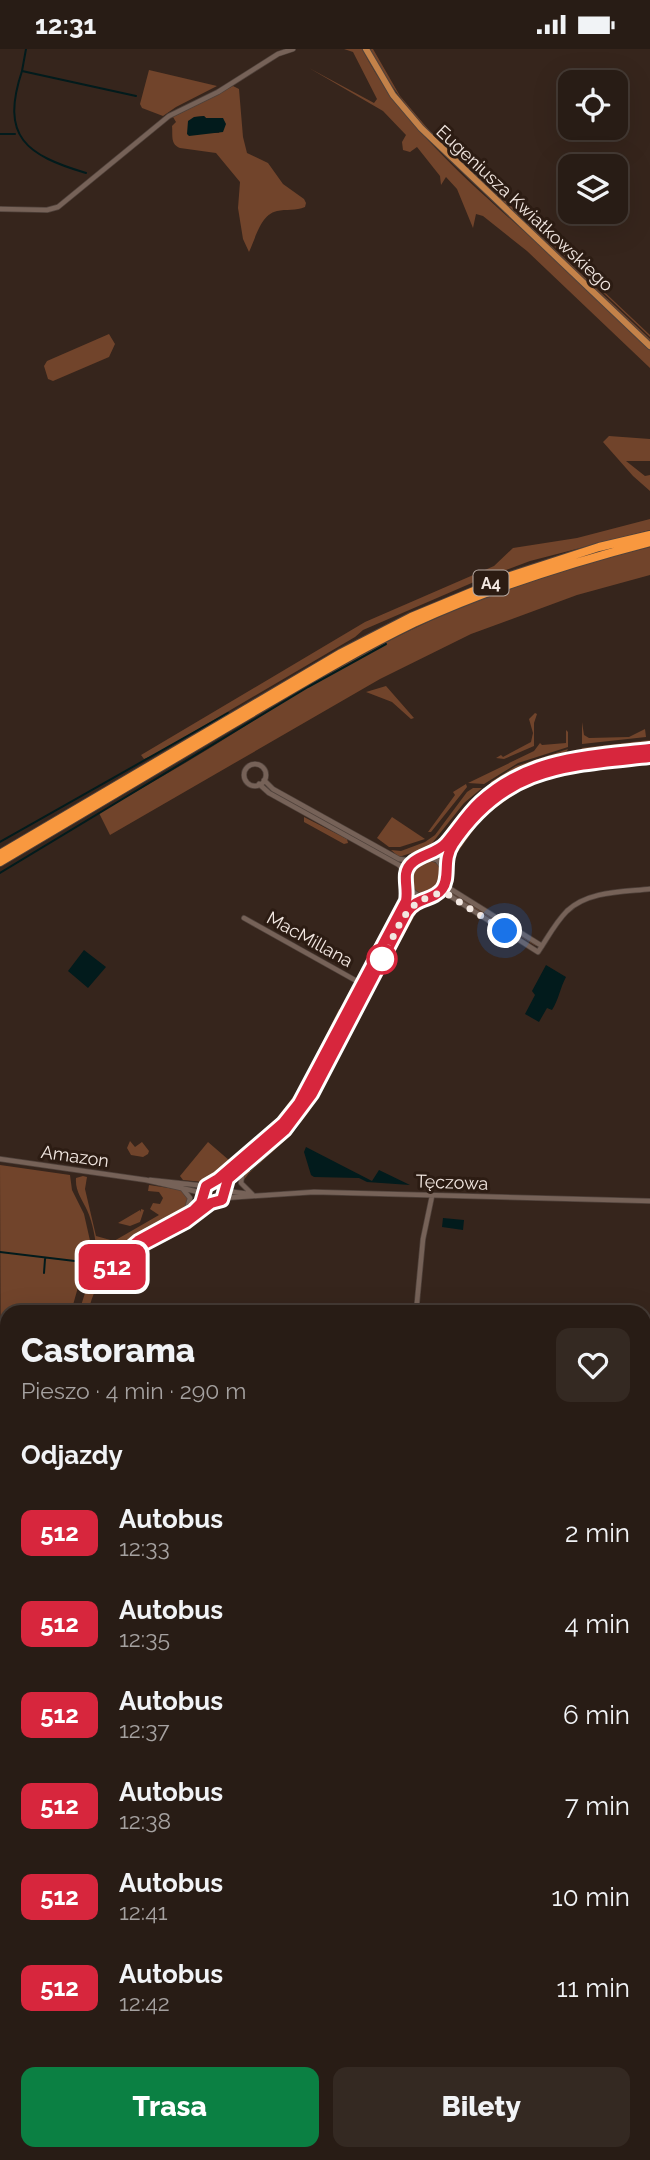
<!DOCTYPE html>
<html lang="pl">
<head>
<meta charset="utf-8">
<style>
	body { margin:0; font-family:Raleway,sans-serif; background:#342922; color:#f1f3f6; height:100vh; display:flex; flex-direction:column; font-size:26px; white-space:nowrap }
	* { box-sizing:border-box; margin:0 }
	p { font-size:23px; color:#a5a1a0 }
	.icon { flex:none; width:38px; height:38px; fill:none; stroke:currentColor; stroke-width:2; stroke-linecap:round; stroke-linejoin:round }
	.map { position:relative; flex:1; overflow:hidden }
	.side { position:absolute; left:0px; top:1256px; width:651px; height:856px; display:flex; flex-direction:column; background:#281c15; border-radius:21px 21px 0 0; box-shadow:0 7px 28px #0002,0 0 0 2px #443a34 }
	.side>* { flex:none }
	.badge { padding:0 14px; border-radius:10px; font-size:24px; line-height:46px }
	.buttons { position:absolute; left:558px; top:21px; display:grid; gap:14px }
	.buttons a { display:grid; place-items:center; width:70px; height:70px; border-radius:14px; background:#281c15; box-shadow:0 7px 28px #0002,0 0 0 2px #443a34; font-size:35px }
	.you { position:absolute; width:35px; height:35px; margin:-18px; border:5px solid #fff; border-radius:50%; background:#1a73e8; box-shadow:0 0 0 10px #1a73e833 }
	.map>.badge { position:absolute; translate:-50% -50%; box-shadow:0 0 0 4px #fff }
	h2 { padding:0 21px; font-size:26px; line-height:63px }
	.round { display:grid; place-items:center; flex:none; width:74px; height:74px; border-radius:14px; background:#342922 }
	.summary { display:flex; align-items:center; justify-content:space-between; height:119px; padding:0 21px }
	h1 { font-size:33px; font-weight:800; line-height:52px }
	.cta { display:flex; gap:14px; margin-top:auto; padding:14px 21px }
	.cta a { flex:1; height:80px; border-radius:14px; background:#0b8043; color:#fff; font-size:28px; font-weight:800; line-height:80px; text-align:center }
	.cta a+a { background:#342922; color:#f1f3f6 }
	ul { padding:0; list-style:none }
	li { display:flex; align-items:center; gap:21px; height:91px; padding:0 21px }
	li div { flex:1 }
	li b { display:block; font-size:26px }
	li em { font-style:normal }
	li .badge { min-width:77px; font-weight:700; text-align:center }
	.status { display:flex; justify-content:space-between; align-items:center; height:49px; padding:0 35px; background:#281c15; direction:ltr }
	.status svg { height:19px; fill:currentColor }
	.map>svg:first-child { display:block }
</style>
</head>
<body>
<div class="status"><b>12:31</b><svg viewBox="0 0 49 12"><path d="M0 12V9h3v3zM5 12V6h3v6zM10 12V3h3v9zM15 12V0h3v12zM26 1h20v11H26zM47 4h2v5h-2z"/></svg></div>
<div class="map">
<svg width="650" height="2111" viewBox="0 0 650 2111">
	<rect width="100%" height="100%" fill="#36251c"/>
	<path fill="#71442b" fill-rule="evenodd" d="M 344,0 L 362,0 C 402,79 480,142 545,201 C 581,233 615,267 650,301 L 650,319 L 527,202 L 483,167 L 476,165 L 473,179 L 457,140 L 446,128 L 441,136 L 440,127 L 417,98 L 410,103 L 403,101 L 402,93 L 406,86 L 383,62 L 309,19 L 374,54 L 377,50 L 353,3 Z
		M 370,0 L 373,0 L 400,47 L 439,93 L 522,167 L 516,166 C 459,113 407,71 370,0 Z
		M 149,21 L 217,37 L 176,58 L 163,67 L 142,59 L 140,55 Z
		M 233,37 L 239,40 L 243,88 L 247,104 L 268,114 L 283,135 L 304,150 L 306,154 L 305,158 C 296,162 286,160 277,162 C 260,166 256,189 249,203 L 243,190 L 238,159 L 240,133 L 216,104 L 180,99 C 170,95 173,86 172,77 L 176,73 L 173,68 ZM 204,67 L 206,69 L 223,69 L 219,84 L 203,84 L 195,68 Z
		M 529,172 L 650,286 L 650,288 L 533,177 Z
		M 527,174 L 650,290 L 650,293 L 528,178 Z
		M 109,285 L 115,295 L 109,308 L 53,332 L 48,330 L 44,317 L 47,312 Z
		M 609,387 L 650,390 L 650,412 L 626,412 L 645,427 L 650,426 L 650,442 L 633,427 L 603,393 Z
		M 650,470 L 650,481 L 530,512 L 474,533 L 363,581 L 355,588 L 154,706 L 144,710 L 141,706 L 365,573 L 494,517 L 513,499 L 577,489 Z
		M 650,498 L 650,526 L 577,546 L 471,585 L 380,630 L 110,786 L 99,764 C 131,745 164,727 195,708 C 257,671 316,629 381,596 C 466,551 557,521 650,498 Z
		M 386,637 L 414,669 L 411,670 L 392,653 L 366,643 Z
		M 535,664 L 537,665 L 534,674 L 534,697 L 504,710 L 496,709 L 501,706 L 503,708 L 531,693 L 533,684 L 529,670 Z
		M 582,673 L 584,686 L 589,689 L 629,688 L 645,680 L 646,688 L 582,695 Z
		M 566,681 L 568,683 L 568,698 L 518,714 L 484,735 L 468,734 L 534,702 L 540,694 L 542,696 L 566,694 Z
		M 650,691 L 650,696 L 586,703 L 581,699 Z
		M 568,700 L 565,705 L 521,718 L 496,732 L 489,734 L 516,717 Z
		M 559,714 C 550,719 535,721 524,727 C 497,740 447,782 443,813 L 434,807 C 450,797 458,780 470,766 C 494,738 526,725 559,714 Z
		M 561,721 L 560,725 L 519,742 L 486,766 L 481,765 L 518,738 Z
		M 466,735 L 467,738 L 431,783 L 428,783 L 455,746 L 453,743 Z
		M 473,739 L 482,739 L 464,754 L 429,798 L 399,808 L 391,801 L 401,802 L 425,793 L 435,786 L 467,743 Z
		M 304,768 L 347,790 L 348,794 L 344,795 L 304,773 Z
		M 392,768 L 425,790 L 400,798 L 389,798 L 377,789 Z
		M 482,769 L 450,814 L 451,837 C 439,815 462,778 482,769 Z
		M409 828a17 17 0 1 1 34 0a17 17 0 1 1-34 0Z
		M 399,818 C 419,845 378,896 365,921 L 363,920 L 401,849 L 402,839 Z
		M 453,843 L 535,895 L 536,897 L 451,846 Z
		M 441,846 L 445,847 L 434,853 L 420,857 L 391,910 L 390,909 C 393,893 401,868 415,858 C 422,852 433,849 441,846 Z
		M 374,931 L 378,934 L 308,1064 L 289,1088 L 249,1124 L 243,1132 L 244,1124 L 285,1087 L 298,1071 Z
		M 339,960 L 342,962 L 336,981 L 298,1051 L 280,1074 L 236,1110 L 267,1082 L 299,1040 Z
		M 343,978 L 302,1056 C 282,1084 255,1104 229,1126 L 227,1124 L 279,1081 L 296,1062 Z
		M 130,1092 L 135,1098 L 142,1093 L 149,1102 L 148,1105 L 143,1108 L 131,1106 L 127,1099 Z
		M 208,1093 L 230,1112 L 203,1133 L 183,1131 L 180,1127 Z
		M 0,1116 L 70,1126 L 72,1141 L 84,1165 L 91,1196 L 84,1197 L 86,1210 L 71,1263 L 7,1264 L 7,1365 L 1,1365 Z
		M 83,1127 L 87,1128 L 85,1140 L 96,1187 L 114,1192 L 159,1166 L 150,1160 L 153,1154 L 160,1155 L 163,1149 L 159,1143 L 148,1142 L 149,1136 L 182,1141 L 188,1148 L 186,1160 C 138,1191 103,1204 88,1263 L 79,1263 L 97,1206 C 96,1192 93,1174 87,1161 C 82,1150 75,1142 76,1129 Z
		M 141,1160 L 144,1161 L 140,1173 L 130,1177 L 118,1174 L 140,1161 L 141,1163 Z
		M 650,1490 L 650,1588 L 644,1580 L 644,1508 Z
		M 650,1659 L 650,1691 L 644,1692 L 644,1661 Z
		M 0,1867 L 7,1870 L 7,1926 L 0,1930 Z
		M 7,1939 L 7,2004 L 5,1999 L 0,1998 L 0,1988 L 4,1997 L 6,1996 L 0,1979 L 0,1943 Z
		M 0,2064 L 7,2080 L 7,2105 L 17,2105 L 19,2111 L 9,2111 L 0,2090 Z"/>
	<path fill="#021b1c" d="M 204,67 L 206,69 L 223,69 L 226,75 L 223,83 L 189,87 L 187,85 L 188,72 L 194,68 Z
		M 84,901 L 106,918 L 88,939 L 68,922 Z
		M 546,916 L 566,928 C 560,939 559,950 552,961 L 547,959 L 539,973 L 525,965 L 535,946 L 532,942 Z
		M 306,1098 L 372,1132 L 379,1121 L 410,1136 L 367,1133 L 359,1129 L 314,1128 L 311,1126 L 304,1103 Z
		M 443,1169 L 464,1171 L 463,1181 L 442,1178 Z"/>
	<g fill="none" stroke-linecap="round" stroke-linejoin="round">
		<path stroke="#021b1c" stroke-width="2" d="M 26,0 L 22,22 L 136,47
			M 22,22 C 0,88 26,106 86,124
			M 0,85 L 15,85
			M 0,793 L 228,664
			M 0,824 L 308,638 L 386,595
			M 391,909 L 401,883
			M 380,928 L 388,915
			M 250,1121 L 296,1079 L 377,933
			M 0,1203 L 83,1213
			M 44,1224 L 45,1210
			M 644,1376 L 650,1376
			M 644,1583 L 650,1567
			M 0,1869 L 7,1872
			M 0,1928 L 7,1924
			M 0,1945 L 7,1941
			M 644,1960 L 650,1960
			M 5,2003 L 7,2002
			M 0,2085 L 7,2101
			M 9,2105 L 11,2111
			M 43,2105 L 45,2111"/>
		<g stroke="#50423b" stroke-width="6">
			<path id="minor" d="M 0,160 L 47,161 L 58,158 L 169,67 L 218,43 L 278,5 L 293,0
				M244 726a11 11 0 1 1 22 0a11 11 0 1 1-22 0Z
				M 264,731 L 273,740 L 399,810 L 413,812
				M 259,735 L 269,744 L 399,816 L 406,824
				M 426,808 L 437,811 L 444,820
				M 446,832 L 449,839 L 542,897
				M 408,836 C 412,842 416,847 424,848 C 453,851 441,818 448,803 C 454,790 467,775 477,765 C 530,713 581,716 650,708
				M 438,844 L 447,845 L 538,903 C 547,890 555,874 567,862 C 588,842 622,843 650,840
				M 426,848 L 414,855 L 407,863 L 300,1064 L 285,1081 L 228,1131 L 222,1151 C 215,1156 209,1154 203,1148 L 206,1137 L 216,1132 L 283,1074 L 299,1054 L 406,852 C 408,841 404,829 408,820 C 414,805 436,806 446,794 C 458,780 467,765 480,753 C 527,708 590,707 650,700
				M 244,869 L 362,935
				M 0,1110 L 146,1131 L 203,1144
				M 243,1117 L 241,1134 L 252,1145
				M 150,1131 L 206,1137
				M 182,1139 L 190,1149 L 185,1167
				M 226,1142 L 249,1145
				M 224,1149 L 314,1143 L 650,1152
				M 416,1264 L 423,1190 L 432,1147
				M 0,1564 L 7,1563"/>
		</g>
		<g stroke="#50423b" stroke-width="8">
			<path id="major" d="M 366,0 L 393,46 L 421,79 L 650,297"/>
		</g>
		<g stroke="#50423b" stroke-width="10">
			<path id="highway" d="M 0,805 L 341,604 L 411,568 L 510,527 L 599,498 L 650,486
				M 0,813 C 78,767 155,721 233,675 C 293,640 352,604 414,574 C 490,539 569,514 650,493
				M 0,1857 L 7,1860
				M 0,1864 L 7,1867
				M 0,1933 L 7,1929
				M 0,1939 L 7,1935
				M 0,2031 L 7,2049
				M 0,2049 L 7,2067
				M 22,2105 L 24,2111
				M 30,2105 L 32,2111"/>
		</g>
		<use href="#minor" stroke="#766258" stroke-width="4.5"/>
		<use href="#major" stroke="#c48249" stroke-width="6"/>
		<use href="#highway" stroke="#f8983f" stroke-width="8"/>
	</g>
	<g fill="none" stroke-linecap="round" stroke-linejoin="round">
		<g stroke="#fff" stroke-width="16">
			<path id="line" d="M 650,700 C 589,707 528,708 480,753 C 467,765 458,780 446,794 C 435,807 409,806 406,825 C 405,834 408,842 406,852 L 299,1054 L 283,1074 L 218,1130 L 206,1137 L 201,1154 L 193,1162 L 138,1192 L 117,1210 L 111,1219 L 129,1203 L 186,1173 L 211,1154 L 222,1151 L 228,1130 L 285,1081 L 312,1045 L 407,863 C 417,848 433,852 442,840 C 451,828 442,812 453,795 C 505,717 566,717 650,708"/>
		</g>
		<use href="#line" stroke="#d7263d" stroke-width="10"/>
		<path stroke="#f2e7e1" stroke-width="7" stroke-dasharray="0 12.6" d="M 382,910 C 395,887 403,855 430,848 C 437,845 439,843 447,845 L 505,882"/>
	</g>
	<circle fill="#fff" stroke="#d7263d" stroke-width="3.5" cx="382" cy="910" r="14"/>
	<g text-anchor="middle" dominant-baseline="central" stroke-width="6" stroke-linejoin="round" paint-order="stroke">
		<rect fill="#2c1c13" stroke="#b7aaa3" stroke-width="2" x="473.5" y="521.5" width="35" height="25" rx="5"/>
		<g font-size="16" font-weight="bold" fill="#f2e7e1">
			<text x="491" y="534">A4</text>
		</g>
		<g font-size="18" fill="#f2e7e1" stroke="#2c1c13">
			<text transform="translate(525 159) rotate(43)">Eugeniusza Kwiatkowskiego</text>
			<text transform="translate(310 890) rotate(29)">MacMillana</text>
			<text transform="translate(75 1107) rotate(8)">Amazon</text>
			<text transform="translate(452 1133) rotate(2)">Tęczowa</text>
		</g>
	</g>
</svg>
<div class="buttons">
<a><svg class="icon" aria-label="locate" viewBox="0 0 24 24"><circle cx="12" cy="12" r="6"/><path d="M12 2v4M12 18v4M2 12h4M18 12h4"/></svg></a>
<a><svg class="icon" aria-label="layers" viewBox="0 0 24 24"><path d="M12 4l9 5-9 5-9-5zM3 14l9 5 9-5"/></svg></a>
</div>
<div class="you" style="left:505px;top:882px"></div>
<b class="badge" style="left:112px;top:1218px;background:#d7263d;color:#fff">512</b>
<section class="side">
<div class="summary"><div><h1>Castorama</h1><p>Pieszo · 4 min · 290 m</p></div><a class="round"><svg class="icon" aria-label="heart" viewBox="0 0 24 24"><path d="M12 20l-8-8c-3-5 5-10 8-4 3-6 11-1 8 4z"/></svg></a></div>
<h2>Odjazdy</h2>
<ul>
<li><span class="badge" style="background:#d7263d;color:#fff">512</span><div><b>Autobus</b><p>12:33</p></div><em>2 min</em></li>
<li><span class="badge" style="background:#d7263d;color:#fff">512</span><div><b>Autobus</b><p>12:35</p></div><em>4 min</em></li>
<li><span class="badge" style="background:#d7263d;color:#fff">512</span><div><b>Autobus</b><p>12:37</p></div><em>6 min</em></li>
<li><span class="badge" style="background:#d7263d;color:#fff">512</span><div><b>Autobus</b><p>12:38</p></div><em>7 min</em></li>
<li><span class="badge" style="background:#d7263d;color:#fff">512</span><div><b>Autobus</b><p>12:41</p></div><em>10 min</em></li>
<li><span class="badge" style="background:#d7263d;color:#fff">512</span><div><b>Autobus</b><p>12:42</p></div><em>11 min</em></li>
</ul>
<div class="cta"><a>Trasa</a><a>Bilety</a></div>
</section>
</div>
</body>
</html>
